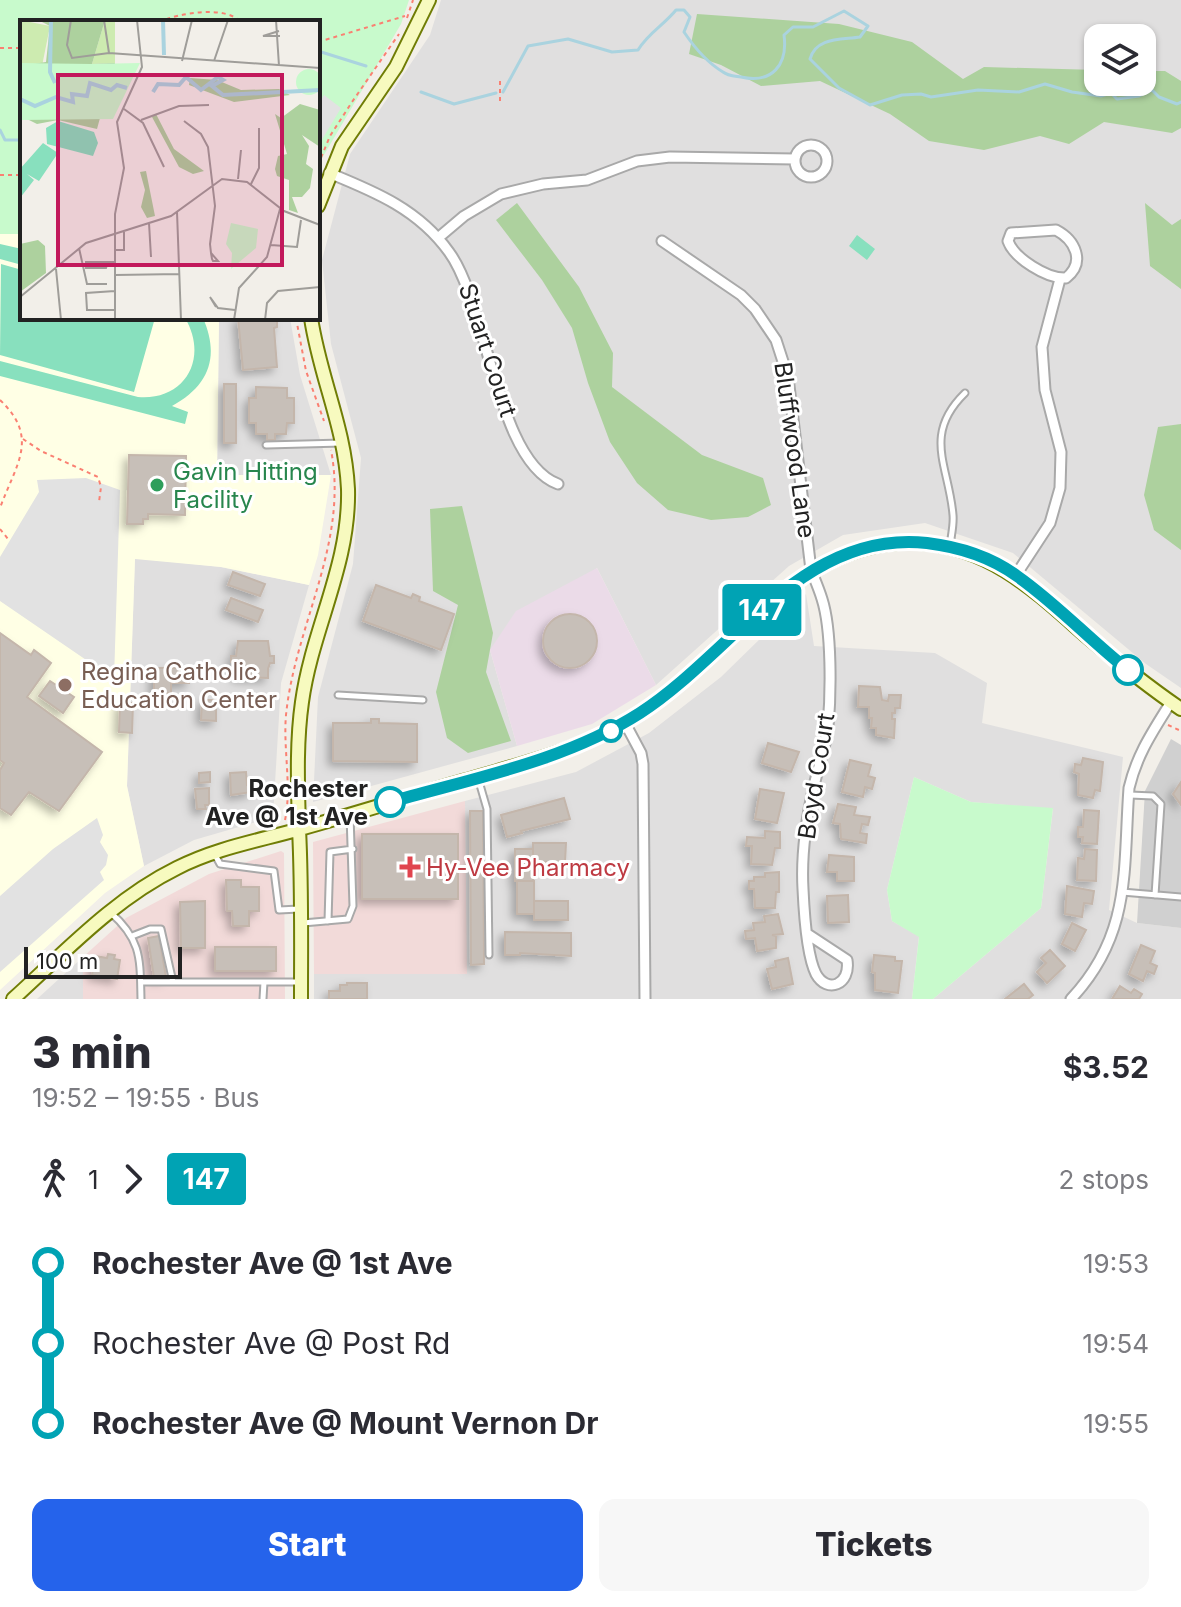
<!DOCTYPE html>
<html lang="en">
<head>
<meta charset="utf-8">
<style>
	body { margin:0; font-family:Inter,sans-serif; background:#f7f7f7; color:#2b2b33; height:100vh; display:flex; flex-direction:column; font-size:30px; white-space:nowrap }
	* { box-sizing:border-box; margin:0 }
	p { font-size:26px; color:#7c7c81 }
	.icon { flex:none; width:44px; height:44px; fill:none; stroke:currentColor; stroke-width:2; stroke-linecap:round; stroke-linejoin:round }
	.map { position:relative; height:999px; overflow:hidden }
	.sheet { display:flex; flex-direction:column; background:#fff; flex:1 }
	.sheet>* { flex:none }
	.badge { padding:0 16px; border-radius:6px; font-size:28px; line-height:52px }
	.tools { position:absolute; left:1084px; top:24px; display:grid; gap:16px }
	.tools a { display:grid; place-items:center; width:72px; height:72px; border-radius:16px; background:#fff; box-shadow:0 2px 6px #0004; font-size:40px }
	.scale { position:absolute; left:24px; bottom:20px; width:158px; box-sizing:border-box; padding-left:8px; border:4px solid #222; border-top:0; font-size:22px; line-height:28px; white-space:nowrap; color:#222; -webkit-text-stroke:6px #fff; paint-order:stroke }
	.map>.badge { position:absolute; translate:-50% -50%; box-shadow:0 0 0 4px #fff }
	.legs { display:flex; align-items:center; gap:12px; height:88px; padding:0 32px; font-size:26px }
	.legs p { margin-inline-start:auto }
	.head { display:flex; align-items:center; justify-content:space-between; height:136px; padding:0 32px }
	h1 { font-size:44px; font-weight:800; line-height:60px }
	.action { display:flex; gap:16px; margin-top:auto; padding:16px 32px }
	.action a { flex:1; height:92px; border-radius:16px; background:#2563eb; color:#fff; font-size:32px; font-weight:800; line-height:92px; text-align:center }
	.action a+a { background:#f7f7f7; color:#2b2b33 }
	ul { padding:0 32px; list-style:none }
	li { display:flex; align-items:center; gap:28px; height:80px; font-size:30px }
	li i { display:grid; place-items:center; width:12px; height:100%; margin:0 10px; background:currentColor }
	li i::after { content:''; width:20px; height:20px; margin:-10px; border:6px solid; border-radius:50%; background:#fff }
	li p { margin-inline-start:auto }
	li:first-child i { background:linear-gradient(#0000 50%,currentColor 0) }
	li:last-child i { background:linear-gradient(currentColor 50%,#0000 0) }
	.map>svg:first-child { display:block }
</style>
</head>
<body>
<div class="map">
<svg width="1181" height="999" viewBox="0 0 1181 999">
	<defs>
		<filter id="shadow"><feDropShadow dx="-4.5" dy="4.5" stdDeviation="4" flood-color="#0004"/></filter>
	</defs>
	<rect width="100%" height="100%" fill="#f2efe9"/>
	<path fill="#e0dfdf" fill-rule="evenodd" d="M 441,0 L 1181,0 L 1181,688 L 1146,664 L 1013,553 L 925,523 L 843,535 L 789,566 L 656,685 L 597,568 L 490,650 L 517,746 L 313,802 L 318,697 L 353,564 L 361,458 L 331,344 L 322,260 L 350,154 L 430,35 ZM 1098,38 L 1142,38 L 1142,82 L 1098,82 Z
		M 219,318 L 290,318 L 300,375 L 331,475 L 217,476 Z
		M 135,558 L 221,567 L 309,585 L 281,683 L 273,817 L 194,840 L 144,866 L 127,786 Z
		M 806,594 L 814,646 L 935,653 L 987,683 L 982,723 L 1123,757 L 1109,910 L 1137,923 L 1181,928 L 1181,999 L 933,999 L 1041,908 L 1053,809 L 971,802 L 914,777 L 887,890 L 892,921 L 919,936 L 912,999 L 314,999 L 314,974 L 466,974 L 465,801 L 576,772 L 649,733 L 721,677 Z
		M 83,957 L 83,999 L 37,999 Z"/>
	<path fill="#f2dad9" d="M 465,801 L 467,974 L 314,974 L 313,842 Z
		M 281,851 L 284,853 L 285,999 L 83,999 L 83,957 L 126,918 L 209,874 Z"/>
	<path fill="#ebdbe8" d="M 597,568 L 656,685 L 592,724 L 517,746 L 490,650 L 516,611 Z"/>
	<path fill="#ffffe5" d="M 0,234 L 22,234 L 22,318 L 219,318 L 217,475 L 331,475 L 318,555 L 309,585 L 221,567 L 135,559 L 127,786 L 144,866 L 105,893 L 0,990 Z"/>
	<path fill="#d0d0d0" d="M 1171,739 L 1181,745 L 1181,928 L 1137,923 L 1145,791 Z"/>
	<path fill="#add19e" d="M 697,14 L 839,24 L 912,42 L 963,79 L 984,67 L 1098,70 L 1098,82 L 1142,82 L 1142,71 L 1165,71 L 1181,81 L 1181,128 L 1172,133 L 1104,122 L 1069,144 L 1040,136 L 984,150 L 929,141 L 890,114 L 820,81 L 761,86 L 721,65 L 689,54 Z
		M 517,203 L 579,287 L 613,353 L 612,387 L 702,455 L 763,478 L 771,505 L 748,517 L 711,520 L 668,510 L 637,483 L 610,442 L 588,383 L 572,328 L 542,280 L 496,220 Z
		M 1145,203 L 1172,225 L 1181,219 L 1181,289 L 1150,266 Z
		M 1181,424 L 1181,550 L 1154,530 L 1144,495 L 1158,427 Z
		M 462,506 L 493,633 L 486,672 L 511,741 L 468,753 L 447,738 L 436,692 L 458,605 L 433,591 L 430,509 Z"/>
	<path fill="#c8facc" d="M 0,0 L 409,0 L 401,24 L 318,165 L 318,22 L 22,22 L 22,234 L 0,234 Z
		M 914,777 L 971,802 L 1053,808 L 1041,908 L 933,999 L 912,999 L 919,937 L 892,921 L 887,890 Z"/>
	<path fill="#88e0be" d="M 857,235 L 875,249 L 867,260 L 849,246 Z
		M 0,244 L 22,249 L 22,265 L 0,259 Z
		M 1,264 L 22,270 L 22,318 L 155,318 L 134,392 L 0,355 Z
		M 185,318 L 203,318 C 220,357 209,386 172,406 L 188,412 L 185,424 L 0,376 L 0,361 L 138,397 C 185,401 209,358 185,318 Z"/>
	<path fill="#e2e2e2" d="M 324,95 L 341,108 L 320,143 L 318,142 L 318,105 Z
		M 86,478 L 120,490 L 114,679 L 0,601 L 0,557 L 39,492 L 37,480 Z
		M 97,818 L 103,835 L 100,842 L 108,855 L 106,865 L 100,872 L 104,880 L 0,972 L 0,896 L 53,849 Z"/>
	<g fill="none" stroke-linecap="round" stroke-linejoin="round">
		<path stroke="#aad3df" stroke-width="3" d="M 318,51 L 366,66
			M 421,92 L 454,104 L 496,93
			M 503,92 L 528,46 L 568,39 L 612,52 L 638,50 C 648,33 664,25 676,10 L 684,10 L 690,17 L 684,32 C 694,47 708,63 723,72 C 728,76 735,76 741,77 C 772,84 788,65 784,35 L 793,27 L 813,27 L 844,11 L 868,26 L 860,37 C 841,40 816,37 810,59 L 839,88 L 870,105 L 902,95 L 921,94 L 931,97 L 978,90 L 1019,92 L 1045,84 L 1072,92 L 1101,96 L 1111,93 L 1117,99 L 1139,96 L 1152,90 L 1159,97 L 1177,104 L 1181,102
			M 0,130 L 5,140 L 22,140"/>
	</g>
	<path fill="#c7bfb8" stroke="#c4b6ab" stroke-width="2" filter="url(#shadow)" d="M 238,318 L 277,318 L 277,327 L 274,328 L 277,367 L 243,370 Z
		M 224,384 L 236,384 L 236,443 L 224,443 Z
		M 256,387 L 287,388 L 287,398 L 294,398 L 294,423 L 287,423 L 286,434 L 275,434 L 275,440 L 267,440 L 267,434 L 256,434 L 256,423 L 249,423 L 249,398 L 256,398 Z
		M 129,455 L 186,456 L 185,515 L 148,514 L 148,519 L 143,519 L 143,524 L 127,524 Z
		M 233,572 L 265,584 L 260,596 L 228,585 Z
		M 376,585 L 411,598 L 413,594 L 420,597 L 419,601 L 454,614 L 441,650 L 363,621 Z
		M 231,598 L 263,610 L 258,622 L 226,610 Z
		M543 641a27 27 0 1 1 54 0a27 27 0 1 1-54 0Z
		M 0,633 L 31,655 L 34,650 L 51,663 L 27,697 L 102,752 L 59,811 L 29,792 L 11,815 L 0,808 L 0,770 L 4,763 L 0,760 Z
		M 238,641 L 268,641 L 270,656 L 274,656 L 274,663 L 270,663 L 268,669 L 268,678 L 237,677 L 236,662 L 231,662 L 231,656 L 236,656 Z
		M 154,668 L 189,668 L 189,683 L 171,683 L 171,693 L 154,693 Z
		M 50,681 L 74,697 L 63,713 L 39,696 Z
		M 859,686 L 880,687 L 882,700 L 888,701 L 889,695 L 901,695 L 900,708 L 895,708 L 895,713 L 892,713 L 892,719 L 895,719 L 894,738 L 876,735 L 876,728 L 871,728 L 872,718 L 869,718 L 869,707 L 858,707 Z
		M 202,700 L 216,700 L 216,721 L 201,720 Z
		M 120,703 L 133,703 L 132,733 L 119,732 Z
		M 371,719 L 379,719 L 379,723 L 417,724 L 417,762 L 333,761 L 333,723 L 371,723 Z
		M 768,743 L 799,752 L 791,772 L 762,763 Z
		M 1083,758 L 1103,762 L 1100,791 L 1095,790 L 1093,798 L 1078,795 L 1079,774 L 1074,772 L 1075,764 L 1081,765 Z
		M 850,760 L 871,765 L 868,776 L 875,778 L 872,789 L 865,787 L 863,797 L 842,792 Z
		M 210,772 L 210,782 L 199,783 L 199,773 Z
		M 246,772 L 247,785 L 251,784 L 252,792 L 231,795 L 230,773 Z
		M 1181,782 L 1181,805 L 1173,794 Z
		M 209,788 L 209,805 L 205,805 L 206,809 L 197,809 L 195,789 Z
		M 760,789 L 784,793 L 777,823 L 755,819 Z
		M 564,798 L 570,819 L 521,831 L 522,833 L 507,837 L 501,815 Z
		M 838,804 L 856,807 L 854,815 L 870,817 L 868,825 L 862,824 L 860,833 L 867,834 L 866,843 L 841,839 L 840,824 L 833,823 Z
		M 1084,810 L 1099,811 L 1097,844 L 1082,843 L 1083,837 L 1078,837 L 1078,827 L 1083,827 Z
		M 470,811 L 483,811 L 484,964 L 471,965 Z
		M 765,831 L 780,832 L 780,848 L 775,848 L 772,865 L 751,864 L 752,846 L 746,846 L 747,837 L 765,838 Z
		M 362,834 L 458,834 L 458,899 L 362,899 Z
		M 533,843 L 566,843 L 565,862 L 533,862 Z
		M 515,849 L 533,849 L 533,881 L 515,881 Z
		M 1085,849 L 1097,850 L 1096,881 L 1077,880 L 1078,858 L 1084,859 Z
		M 829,855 L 854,857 L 854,881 L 837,881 L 837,872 L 827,872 Z
		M 779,872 L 779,892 L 776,892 L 775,908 L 755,908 L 754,889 L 749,889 L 749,881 L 754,881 L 754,877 L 765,877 L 765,873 Z
		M 226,880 L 241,880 L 241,887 L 259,887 L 259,911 L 249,911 L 249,926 L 233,926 L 232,911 L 227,911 Z
		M 517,881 L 534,881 L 534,914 L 517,914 Z
		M 1067,886 L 1094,891 L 1092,904 L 1084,903 L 1082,917 L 1065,914 Z
		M 848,895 L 849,922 L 828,923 L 827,896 Z
		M 205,901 L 205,948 L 181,948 L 180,902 Z
		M 534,901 L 568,901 L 568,920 L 534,920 Z
		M 778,914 L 783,934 L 772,935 L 776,936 L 776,948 L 757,951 L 755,938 L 746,939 L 745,931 L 754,930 L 753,923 L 765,922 L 764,916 Z
		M 1072,923 L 1086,930 L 1075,951 L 1062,944 Z
		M 505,932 L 571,933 L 571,956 L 520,953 L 520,955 L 505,955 Z
		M 159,936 L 166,977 L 154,978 L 148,938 Z
		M 1141,945 L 1155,951 L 1150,963 L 1157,966 L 1154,974 L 1147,971 L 1143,981 L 1129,974 Z
		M 215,947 L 276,947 L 276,971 L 215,971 Z
		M 1050,950 L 1065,966 L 1047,983 L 1037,972 L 1046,963 L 1041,958 Z
		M 108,954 L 115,955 L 114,959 L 120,960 L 117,979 L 92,975 L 95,956 L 107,958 Z
		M 874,955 L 895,957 L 895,961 L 902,961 L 898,993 L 875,990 L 875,973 L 872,972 Z
		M 788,958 L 793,984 L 772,989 L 767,969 L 776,967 L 775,961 Z
		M 347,983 L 367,983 L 367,999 L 329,999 L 329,991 L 340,991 L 340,985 L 347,985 Z
		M 1024,984 L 1033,995 L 1028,999 L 1005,999 Z
		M 1120,986 L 1131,993 L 1134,989 L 1142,994 L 1139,999 L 1112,999 Z"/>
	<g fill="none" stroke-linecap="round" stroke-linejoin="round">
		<g stroke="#a9a9a9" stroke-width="9">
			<path id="service" d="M 266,445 L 342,443
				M 950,546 C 951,536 954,525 953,515 C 949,466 922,435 965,393
				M 338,695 L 423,700
				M 478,778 L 487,809 L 489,955
				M 1130,795 L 1153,796 L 1161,804 L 1155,895
				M 214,853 L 220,864 L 274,871 L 279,910 L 299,909
				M 1122,892 L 1181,897
				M 110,912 C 142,940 140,959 141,999
				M 328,921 L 330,852 L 353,849
				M 303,923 L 348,919 L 353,906 L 350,815
				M 132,936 L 150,929 L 161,929 L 173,982
				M 141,982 L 300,982
				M 263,999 L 264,982"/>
		</g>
		<g stroke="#a9a9a9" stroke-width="13">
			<path id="minor" d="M795 161a16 16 0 1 1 32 0a16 16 0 1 1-32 0Z
				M 329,173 C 376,192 419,210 449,252 C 488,305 496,461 558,484
				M 1056,230 C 1075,240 1086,262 1066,278 C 1047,279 1014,258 1008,241 L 1011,233 Z
				M 438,238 L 464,216 L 501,194 L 543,184 L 587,180 L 637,161 L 670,157 L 795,159
				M 662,241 L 741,295 L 755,309 L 776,340 L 788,377 L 811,570 C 815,580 819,589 822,599 C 832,630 831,694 828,727 C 826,747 818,767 814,786 C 806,820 801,855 803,889 C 804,911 807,956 816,974 C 827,994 851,985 847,960 L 809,935
				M 1016,575 L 1050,523 L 1060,488 L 1061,452 L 1045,390 L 1042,347 L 1060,279
				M 625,723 L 641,753 L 643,764 L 645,999
				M 1071,999 C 1132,934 1123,870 1129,788 C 1137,754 1153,731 1171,702"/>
		</g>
		<g stroke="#707d05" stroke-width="16">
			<path id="secondary" d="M 318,206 L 342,146 L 396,67 L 429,0
				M 13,999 C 65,952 114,899 177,868 C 216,848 258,841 300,829 C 354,814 408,797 463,781 C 524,763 586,749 640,713 C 731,654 800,534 922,543 C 991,548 1035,591 1084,634 C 1115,660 1147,686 1181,709
				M 301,999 C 301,942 302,886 299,829 C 298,787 296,744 302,702 C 312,629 350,565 348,489 C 345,427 320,378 311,318"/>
		</g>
		<path stroke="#fa8072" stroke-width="2" stroke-dasharray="4 4" stroke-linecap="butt" d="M 407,18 L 413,0
			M 159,22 C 179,13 225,5 241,22
			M 318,42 L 405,16
			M 0,48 L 22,48
			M 500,81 L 500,102
			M 318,165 L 330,136 L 352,102 L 399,34
			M 0,175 L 22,175
			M 296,318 L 306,371 L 324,421
			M 0,400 C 40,438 16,464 0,508
			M 23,439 L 41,451 L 98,477 L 101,487 L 99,502
			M 0,529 L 8,539
			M 1168,725 L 1181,731
			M 285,820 C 292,787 283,749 286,715 C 295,625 349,543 331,450"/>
		<use href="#service" stroke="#fff" stroke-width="5"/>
		<use href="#minor" stroke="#fff" stroke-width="9"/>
		<use href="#secondary" stroke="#f7fabf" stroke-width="12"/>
	</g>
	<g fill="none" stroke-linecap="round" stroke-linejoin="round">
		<g stroke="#fff" stroke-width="18">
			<path id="line-1" d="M 390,802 C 474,778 565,761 640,713 C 732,654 803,529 927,543 C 960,547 991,557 1017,576 C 1057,604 1090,640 1128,670"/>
		</g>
		<use href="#line-1" stroke="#00a3b4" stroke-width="12"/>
	</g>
	<circle fill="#2e9e5b" stroke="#fff" stroke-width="3" cx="157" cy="485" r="8"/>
	<g fill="#fff" stroke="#00a3b4" stroke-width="4">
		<circle cx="1128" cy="670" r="14"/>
		<circle cx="611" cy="731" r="10"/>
		<circle cx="390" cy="802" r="14"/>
	</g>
	<circle fill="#8d6e63" stroke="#fff" stroke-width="3" cx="65" cy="685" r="8"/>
	<path fill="#e0444e" stroke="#fff" stroke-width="3" d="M406 855h8v8h8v8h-8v8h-8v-8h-8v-8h8z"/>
	<g text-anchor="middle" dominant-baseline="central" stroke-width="6" stroke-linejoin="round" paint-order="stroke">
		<g font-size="24" fill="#222" stroke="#fff">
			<text transform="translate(488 350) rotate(72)">Stuart Court</text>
			<text transform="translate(795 450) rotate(82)">Bluffwood Lane</text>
			<text transform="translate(816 776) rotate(-81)">Boyd Court</text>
		</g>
		<g font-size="24" fill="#27864d" stroke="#fff" text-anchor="start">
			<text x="173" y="471">Gavin Hitting<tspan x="173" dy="28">Facility</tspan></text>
		</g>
		<g font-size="24" fill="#785e54" stroke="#fff" text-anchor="start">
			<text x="81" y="671">Regina Catholic<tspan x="81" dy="28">Education Center</tspan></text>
		</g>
		<g font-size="24" font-weight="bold" fill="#222" stroke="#fff" text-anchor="end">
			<text x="368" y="788">Rochester<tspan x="368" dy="28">Ave @ 1st Ave</tspan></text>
		</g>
		<g font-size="24" fill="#be3a42" stroke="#fff" text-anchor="start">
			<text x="426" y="867">Hy-Vee Pharmacy</text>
		</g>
	</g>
	<g transform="translate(20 20)">
		<rect width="300" height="300" fill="#f2efe9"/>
		<path d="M 0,0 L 30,6 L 22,46 L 0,46 ZM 85,0 L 95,0 L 95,43 L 72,44 Z" fill="#cdebb0"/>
		<path d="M 18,0 L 85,0 L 72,44 L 95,43 L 77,109 L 38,100 L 17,104 L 7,99 L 0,46 L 26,42 L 30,6 ZM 170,58 L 197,60 L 221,70 L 259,69 L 270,75 L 214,82 L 169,65 ZM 280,84 L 300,90 L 300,127 L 282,115 L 289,126 L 286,144 L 293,149 L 290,168 L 282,177 L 272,177 L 278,193 L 269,190 L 269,160 L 257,156 L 255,149 L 258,136 L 267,134 L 255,94 L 261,98 ZM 136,94 L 154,129 L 184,151 L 173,154 L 159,147 L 132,97 ZM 126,151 L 135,196 L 127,198 L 121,187 L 125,170 L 120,152 ZM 18,220 L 25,226 L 26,253 L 0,272 L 0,224 Z" fill="#add19e"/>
		<path d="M 0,43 L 71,44 L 120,43 L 93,99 L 0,100 ZM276 62a13 13 0 1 1 26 0a13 13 0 1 1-26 0ZM 211,203 L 238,209 L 236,228 L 211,249 L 212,233 L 206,224 Z" fill="#c8facc"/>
		<path d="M 38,101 L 74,112 L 78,123 L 73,136 L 27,124 L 26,108 ZM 23,123 L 38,133 L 19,161 L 7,154 L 14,160 L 0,178 L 0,149 Z" fill="#88e0be"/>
		<path fill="none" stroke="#aad3df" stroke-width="4" d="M 31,0 L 30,52 L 35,63M 143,0 L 144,35M 133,72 L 138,64 L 159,65 L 166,57 L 181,70 L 198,57 L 203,60 L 192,66 L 203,75 L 300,70M 0,79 L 15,86 L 36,77 L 53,82 L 52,74 L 67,76 L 70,63 L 91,70 L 97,65 L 107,68"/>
		<path fill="none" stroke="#9f9d99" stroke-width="2" d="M 51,0 L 47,25 L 52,38 L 89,33 L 300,48M 84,0 L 89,33M 256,0 L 259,46M 259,11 L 243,16 L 260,16M 162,41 L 172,0M 194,41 L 208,0M 104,89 L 123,103 L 144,147M 121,100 L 159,86 L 189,85M 164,101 L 181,114 L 188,127 L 195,186 L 190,224 L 191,233 L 192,239 L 193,241 L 198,241 L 191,233M 218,159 L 221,130M 231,164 L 239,148 L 239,108M 157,192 L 161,300M 129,203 L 131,237M 251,225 L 277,227 L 281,200M 59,228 L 67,264 L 87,264M 95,230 L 104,230 L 104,212M 65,242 L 94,242M 65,248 L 86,248 L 88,242M 36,249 L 41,300M 95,255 L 160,254M 0,277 L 66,223 L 151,196 L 202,159 L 227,162 L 264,191 L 300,205M 196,287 L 190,277 L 198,288 L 215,290M 94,290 L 67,290 L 66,273 L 95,271M 95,300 L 95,194 L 104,148 L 97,102 L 122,47 L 117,0M 214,300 L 219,268 L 247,237 L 260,189M 245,300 L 247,283 L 258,271 L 300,267"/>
		<path fill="#c2185b" fill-opacity="0.15" stroke="#c2185b" stroke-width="4" d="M 38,55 L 262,55 L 262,245 L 38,245 Z"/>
		<rect width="300" height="300" fill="none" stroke="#222" stroke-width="4"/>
	</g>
</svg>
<div class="tools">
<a><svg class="icon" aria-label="layers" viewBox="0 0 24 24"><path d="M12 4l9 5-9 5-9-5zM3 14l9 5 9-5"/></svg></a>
</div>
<div class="scale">100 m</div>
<b class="badge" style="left:762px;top:610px;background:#00a3b4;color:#fff">147</b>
</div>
<section class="sheet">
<div class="head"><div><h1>3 min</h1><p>19:52 – 19:55 · Bus</p></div><b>$3.52</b></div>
<div class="legs"><svg class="icon" aria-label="walk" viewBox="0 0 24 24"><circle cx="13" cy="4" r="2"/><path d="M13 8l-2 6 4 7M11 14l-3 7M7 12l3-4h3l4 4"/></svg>1<svg class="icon" aria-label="forward" viewBox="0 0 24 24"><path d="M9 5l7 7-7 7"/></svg><b class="badge" style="background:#00a3b4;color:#fff">147</b><p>2 stops</p></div>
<ul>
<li><i style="color:#00a3b4"></i><b>Rochester Ave @ 1st Ave</b><p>19:53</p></li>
<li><i style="color:#00a3b4"></i><span>Rochester Ave @ Post Rd</span><p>19:54</p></li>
<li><i style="color:#00a3b4"></i><b>Rochester Ave @ Mount Vernon Dr</b><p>19:55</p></li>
</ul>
<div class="action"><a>Start</a><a>Tickets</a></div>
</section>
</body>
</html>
